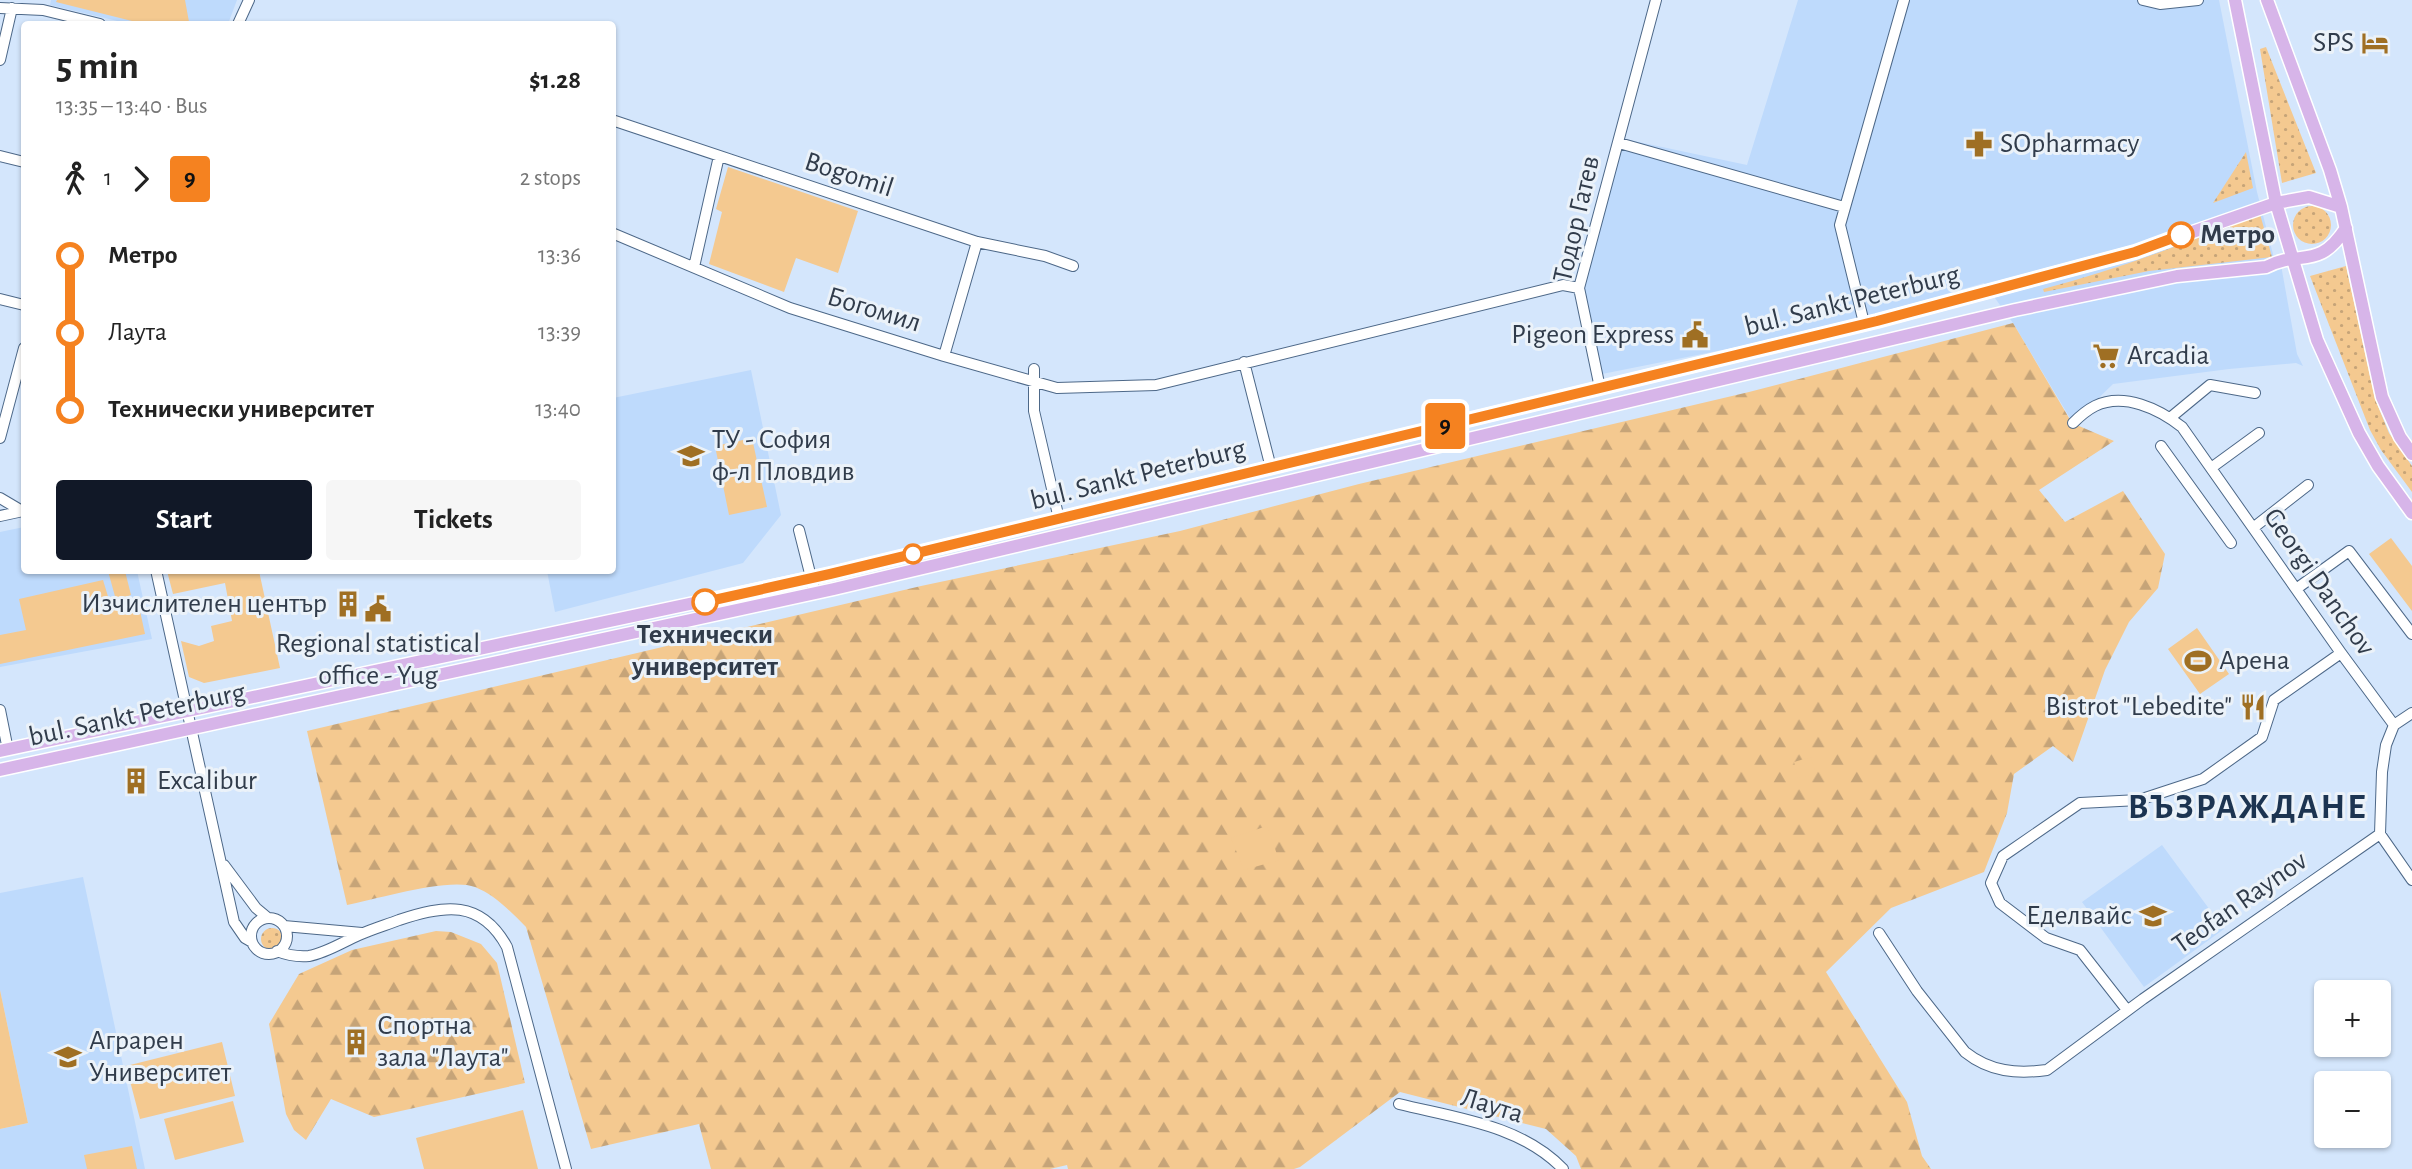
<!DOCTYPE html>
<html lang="en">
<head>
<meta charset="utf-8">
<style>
	body { margin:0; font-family:"Alegreya Sans",sans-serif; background:#f6f6f6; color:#222; height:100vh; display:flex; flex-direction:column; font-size:26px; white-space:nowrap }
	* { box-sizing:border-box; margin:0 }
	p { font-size:23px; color:#767676 }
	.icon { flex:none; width:38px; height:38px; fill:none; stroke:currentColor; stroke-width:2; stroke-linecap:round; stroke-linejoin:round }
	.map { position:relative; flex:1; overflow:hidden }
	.sheet { position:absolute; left:21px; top:21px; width:595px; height:553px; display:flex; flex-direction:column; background:#fff; border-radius:7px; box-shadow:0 2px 5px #0004 }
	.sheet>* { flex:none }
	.badge { padding:0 14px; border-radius:5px; font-size:24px; line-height:46px }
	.fabs { position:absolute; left:2314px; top:980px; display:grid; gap:14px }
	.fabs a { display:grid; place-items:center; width:77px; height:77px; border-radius:7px; background:#fff; box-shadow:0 2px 5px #0004; font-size:35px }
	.map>.badge { position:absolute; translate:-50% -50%; box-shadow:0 0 0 4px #fff }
	.legs { display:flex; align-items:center; gap:10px; height:77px; padding:0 35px; font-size:23px }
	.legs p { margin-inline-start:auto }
	.head { display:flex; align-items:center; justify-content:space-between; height:119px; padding:0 35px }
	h1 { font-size:38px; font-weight:600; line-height:52px }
	.action { display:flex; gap:14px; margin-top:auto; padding:14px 35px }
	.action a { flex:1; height:80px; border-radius:7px; background:#111827; color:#fff; font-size:28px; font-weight:600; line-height:80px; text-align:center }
	.action a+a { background:#f6f6f6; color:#222 }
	ul { padding:0 35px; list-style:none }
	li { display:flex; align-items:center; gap:24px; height:77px; font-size:26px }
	li i { display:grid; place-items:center; width:10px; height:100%; margin:0 9px; background:currentColor }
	li i::after { content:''; width:18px; height:18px; margin:-9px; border:5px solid; border-radius:50%; background:#fff }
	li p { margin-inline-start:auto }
	li:first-child i { background:linear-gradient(#0000 50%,currentColor 0) }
	li:last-child i { background:linear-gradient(currentColor 50%,#0000 0) }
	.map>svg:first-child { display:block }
</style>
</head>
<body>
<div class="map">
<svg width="2412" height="1169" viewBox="0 0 2412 1169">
	<defs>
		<pattern id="grass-dots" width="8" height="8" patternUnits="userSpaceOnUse" patternTransform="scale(1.75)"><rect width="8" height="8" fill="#f4c990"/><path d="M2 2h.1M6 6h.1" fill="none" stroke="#c6a478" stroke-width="1.8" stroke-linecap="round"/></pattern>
		<pattern id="forest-firs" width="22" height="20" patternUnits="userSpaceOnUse" patternTransform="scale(1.75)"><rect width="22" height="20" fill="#f4c990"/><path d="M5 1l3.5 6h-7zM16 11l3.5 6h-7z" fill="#c6a478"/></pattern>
	</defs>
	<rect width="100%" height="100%" fill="#d4e6fc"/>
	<path fill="#bedafc" d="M 51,0 L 237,0 L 228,24 L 130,24 L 50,5 Z
		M 1798,0 L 2219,0 L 2257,192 L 2275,262 L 2281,265 L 2297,354 L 2303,366 L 2296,363 L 2229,369 L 2113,384 L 2073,423 L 2013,323 L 1984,283 L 1817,331 L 1597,375 L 1579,288 L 1619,143 L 1629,140 L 1747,165 Z
		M 751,370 L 781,515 L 743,563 L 555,612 L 547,571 L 612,570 L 613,398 Z
		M 24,527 L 24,570 L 137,571 L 152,639 L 0,667 L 0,532 Z
		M 2162,845 L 2224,929 L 2144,987 L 2082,902 Z
		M 83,877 L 145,1169 L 0,1169 L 0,1129 L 28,1123 L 0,990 L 0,893 Z"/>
	<path fill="url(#grass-dots)" d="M 2266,47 L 2316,173 L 2282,183 L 2260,49 Z
		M 2246,152 L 2253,188 L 2213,203 Z
		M2293 225a19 19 0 1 1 38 0a19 19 0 1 1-38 0Z
		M 2260,214 L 2272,257 L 2149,271 L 2044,292 L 2043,289 C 2117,270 2188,242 2260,214 Z
		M 2346,266 L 2375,399 L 2389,433 L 2412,466 L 2412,492 L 2381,450 L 2370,430 L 2310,276 Z
		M261 939a11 11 0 1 1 22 0a11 11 0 1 1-22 0Z"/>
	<path fill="url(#forest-firs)" d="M 2013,323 L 2072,423 L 2114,441 L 2039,490 L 2065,522 L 2123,491 L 2165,554 L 2158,588 L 2129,622 L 2105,670 L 2073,762 L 2053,746 L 2014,774 L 2007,813 L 1984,872 L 1891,908 L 1826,972 L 1907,1102 L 1922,1156 L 1931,1169 L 1581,1169 L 1576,1156 L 1546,1129 L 1400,1092 L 1300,1167 L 1294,1169 L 1068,1169 L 1067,1165 L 1050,1169 L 711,1169 L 699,1124 L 591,1149 L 526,927 C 511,912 495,895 475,887 C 449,877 377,899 347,905 L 307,731 L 921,586 L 1180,531 L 1359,484 L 1749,392 Z
		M 436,931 L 451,932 L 481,944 L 497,963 L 525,1083 L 374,1117 L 331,1099 L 306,1140 L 294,1130 L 286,1114 L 269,1024 L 299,974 L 352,950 Z"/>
	<path fill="#f4c990" d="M 57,0 L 185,0 L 189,22 L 194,24 L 144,24 L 56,2 Z
		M 728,167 L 858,211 L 838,273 L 796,258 L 784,292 L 709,264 L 722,212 L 716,209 Z
		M 752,438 L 767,507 L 729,515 L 715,446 Z
		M 2391,538 L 2412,566 L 2412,611 L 2369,554 Z
		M 108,571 L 125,571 L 131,595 L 116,600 Z
		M 167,571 L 259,571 L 280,668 L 204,683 L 189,677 L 181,641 L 199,646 L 214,641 L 211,626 L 232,621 L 225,583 L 173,594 Z
		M 103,580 L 110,603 L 137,597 L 145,634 L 0,664 L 0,635 L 26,630 L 19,599 Z
		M 2197,628 L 2229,674 L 2200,694 L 2168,649 Z
		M 1811,757 L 1816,774 L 1798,778 L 1794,762 Z
		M 1267,826 L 1279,860 L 1244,870 L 1231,838 Z
		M 0,990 L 28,1123 L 0,1129 Z
		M 222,1042 L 235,1096 L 140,1119 L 126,1066 Z
		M 233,1101 L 244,1142 L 175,1160 L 164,1119 Z
		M 523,1110 L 538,1169 L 424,1169 L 416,1138 Z
		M 132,1146 L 137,1169 L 87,1169 L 84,1155 Z"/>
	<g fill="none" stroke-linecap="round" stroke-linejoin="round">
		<g stroke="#4d6888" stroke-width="12">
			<path id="minor" d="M 2143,0 L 2160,4 L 2198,0
				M 0,8 L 43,10 L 100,24
				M 238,24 L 249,0
				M 0,60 L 12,8
				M 612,120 L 977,242 L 1045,256 L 1073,266
				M 1619,143 L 1844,207
				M 0,156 L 24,162
				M 612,233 L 790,308 L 944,356 L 1057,388 L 1156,385 L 1563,285 L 1579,288
				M 694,267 L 719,156
				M 0,299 L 24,305
				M 1864,323 L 1840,225 L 1904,0
				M 944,356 L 977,242
				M 1244,362 L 1271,468
				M 1034,369 L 1034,411 L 1059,519
				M 1600,388 L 1579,288 L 1656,0
				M 2170,418 L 2210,385 L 2255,393
				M 2073,423 C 2079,417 2087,410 2095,406 C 2124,392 2159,409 2182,427 L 2341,653 L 2394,725
				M 0,438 L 24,348
				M 2161,446 L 2231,543
				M 2211,468 L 2259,433
				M 0,498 L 22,511
				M 0,516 L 23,511
				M 2253,528 L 2308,485
				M 799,530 L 815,593
				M 156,570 L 234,922 L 245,938 L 252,942
				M 2296,589 L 2349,551 L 2412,634
				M 0,710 L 8,750
				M 2394,725 L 2386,745 L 2382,772 L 2380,834 L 2412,880
				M 2394,725 L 2412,713
				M 224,865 L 256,908 L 268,918
				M251 936a18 18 0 1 1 36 0a18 18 0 1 1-36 0Z
				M 284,926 L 362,933
				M 1879,933 L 1917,991 L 1965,1052 C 1990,1072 2017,1074 2047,1070 L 2143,999 L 2380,834
				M 277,951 C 287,955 298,957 309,956 C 326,953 343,942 359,935 C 372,929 386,925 399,920 C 444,905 481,899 507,947 L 566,1169
				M 2127,1010 L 2080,950 L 2046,938 L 2000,903 L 1991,883 L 2003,856 L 2080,803 L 2139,800 L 2203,779 L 2262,737 L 2274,700 L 2341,653
				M 1399,1104 C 1456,1118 1521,1125 1563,1169"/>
		</g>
		<g stroke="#fff" stroke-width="15">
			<path id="major" d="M 2235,0 L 2276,203 L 2317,340 L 2359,433 L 2378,466 L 2412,513
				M 2267,0 L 2330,170 L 2341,207 L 2382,397 L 2400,437 L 2412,454
				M 0,751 L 830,574 L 1877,321 L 2135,252 L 2276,203 L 2309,197 L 2341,207
				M 0,770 L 834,589 L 2015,310 L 2177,276 L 2266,267 C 2301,249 2318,271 2346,228"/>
		</g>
		<use href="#minor" stroke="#fff" stroke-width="10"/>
		<use href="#major" stroke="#d7b5e9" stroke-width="12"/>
	</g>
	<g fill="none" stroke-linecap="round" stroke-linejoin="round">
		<g stroke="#fff" stroke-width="16">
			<path id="line-1" d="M 705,602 L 830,574 L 1877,321 L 2135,252 L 2181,235"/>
		</g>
		<use href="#line-1" stroke="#f58220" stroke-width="10"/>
	</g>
	<defs>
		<g id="hotel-bare" transform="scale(2.1)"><path d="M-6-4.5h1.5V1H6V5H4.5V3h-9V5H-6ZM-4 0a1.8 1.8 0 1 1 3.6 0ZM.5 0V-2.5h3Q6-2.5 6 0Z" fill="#9f6f23" stroke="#ebf2f9" stroke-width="2.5" paint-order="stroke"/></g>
		<g id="pharmacy-bare" transform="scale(2.1)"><path d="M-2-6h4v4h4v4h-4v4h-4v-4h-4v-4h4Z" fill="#9f6f23" stroke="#ebf2f9" stroke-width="2.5" paint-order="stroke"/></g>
		<g id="civic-bare" transform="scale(2.1)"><path d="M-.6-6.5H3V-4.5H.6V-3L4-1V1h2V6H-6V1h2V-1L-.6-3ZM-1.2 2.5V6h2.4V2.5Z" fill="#9f6f23" stroke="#ebf2f9" stroke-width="2.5" paint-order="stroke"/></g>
		<g id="supermarket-bare" transform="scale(2.1)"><path d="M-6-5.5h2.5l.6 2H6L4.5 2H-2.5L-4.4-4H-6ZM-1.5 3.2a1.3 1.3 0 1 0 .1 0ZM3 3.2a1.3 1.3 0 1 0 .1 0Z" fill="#9f6f23" stroke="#ebf2f9" stroke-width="2.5" paint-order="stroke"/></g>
		<g id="university-bare" transform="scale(2.1)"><path d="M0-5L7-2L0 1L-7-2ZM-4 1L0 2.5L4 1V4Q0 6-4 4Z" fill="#9f6f23" stroke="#ebf2f9" stroke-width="2.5" paint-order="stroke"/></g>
		<g id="building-bare" transform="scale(2.1)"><path d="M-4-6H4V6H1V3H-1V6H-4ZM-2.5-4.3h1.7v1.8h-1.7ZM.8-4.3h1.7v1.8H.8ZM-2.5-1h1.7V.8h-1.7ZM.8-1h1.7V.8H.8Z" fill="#9f6f23" stroke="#ebf2f9" stroke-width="2.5" paint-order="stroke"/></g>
		<g id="stadium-bare" transform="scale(2.1)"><path d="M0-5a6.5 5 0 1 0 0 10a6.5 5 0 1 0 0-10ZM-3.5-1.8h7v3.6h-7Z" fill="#9f6f23" stroke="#ebf2f9" stroke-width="2.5" paint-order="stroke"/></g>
		<g id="restaurant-bare" transform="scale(2.1)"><path d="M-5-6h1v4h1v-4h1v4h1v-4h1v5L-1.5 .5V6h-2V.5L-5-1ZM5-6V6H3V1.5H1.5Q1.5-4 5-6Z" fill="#9f6f23" stroke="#ebf2f9" stroke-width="2.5" paint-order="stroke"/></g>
		<g id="school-bare" transform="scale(2.1)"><path d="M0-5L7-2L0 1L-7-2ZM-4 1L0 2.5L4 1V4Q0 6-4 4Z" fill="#9f6f23" stroke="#ebf2f9" stroke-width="2.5" paint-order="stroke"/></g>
	</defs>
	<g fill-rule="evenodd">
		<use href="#hotel-bare" x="2375" y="43"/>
		<use href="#pharmacy-bare" x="1979" y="144"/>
		<use href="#civic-bare" x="1695" y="335"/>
		<use href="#supermarket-bare" x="2106" y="356"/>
		<use href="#university-bare" x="691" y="456"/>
		<use href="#building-bare" x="348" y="604"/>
		<use href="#civic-bare" x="378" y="609"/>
		<use href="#stadium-bare" x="2198" y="661"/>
		<use href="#restaurant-bare" x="2253" y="707"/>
		<use href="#building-bare" x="136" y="781"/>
		<use href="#school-bare" x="2153" y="916"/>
		<use href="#building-bare" x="356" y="1042"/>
		<use href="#university-bare" x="68" y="1057"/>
	</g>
	<g fill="#fff" stroke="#f58220" stroke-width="3.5">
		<circle cx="2181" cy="235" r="12"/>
		<circle cx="913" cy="554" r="9"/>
		<circle cx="705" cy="602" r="12"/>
	</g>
	<g text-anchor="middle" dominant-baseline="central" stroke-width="6" stroke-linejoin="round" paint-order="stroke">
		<g font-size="28" fill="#313c4b" stroke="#ebf2f9" text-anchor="start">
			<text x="2354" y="43" text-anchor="end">SPS</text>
			<text x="2000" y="144">SOpharmacy</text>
			<text x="1674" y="335" text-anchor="end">Pigeon Express</text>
			<text x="2127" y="356">Arcadia</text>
			<text x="712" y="440">ТУ - София<tspan x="712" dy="32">ф-л Пловдив</tspan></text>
			<text x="327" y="604" text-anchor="end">Изчислителен център</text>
			<text x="378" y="644" text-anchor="middle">Regional statistical<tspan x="378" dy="32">office - Yug</tspan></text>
			<text x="2219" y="661">Арена</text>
			<text x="2232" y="707" text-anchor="end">Bistrot "Lebedite"</text>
			<text x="157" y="781">Excalibur</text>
			<text x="2132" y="916" text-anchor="end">Еделвайс</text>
			<text x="377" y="1026">Спортна<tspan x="377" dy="32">зала "Лаута"</tspan></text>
			<text x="89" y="1041">Аграрен<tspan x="89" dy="32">Университет</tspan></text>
		</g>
		<g font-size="28" fill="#313c4b" stroke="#ebf2f9">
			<text transform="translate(849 175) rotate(18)">Bogomil</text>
			<text transform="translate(1577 219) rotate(-77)">Тодор Гатев</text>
			<text transform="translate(1852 301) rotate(-14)">bul. Sankt Peterburg</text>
			<text transform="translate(874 310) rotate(17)">Богомил</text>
			<text transform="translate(1138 475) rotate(-14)">bul. Sankt Peterburg</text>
			<text transform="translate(2319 582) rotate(55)">Georgi Danchov</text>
			<text transform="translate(137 715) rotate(-12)">bul. Sankt Peterburg</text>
			<text transform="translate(2240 903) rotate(-35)">Teofan Raynov</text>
			<text transform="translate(1492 1106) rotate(17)">Лаута</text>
		</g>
		<g font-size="28" font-weight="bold" fill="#313c4b" stroke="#ebf2f9" text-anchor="start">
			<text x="2200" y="235">Метро</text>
			<text x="705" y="635" text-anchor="middle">Технически<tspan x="705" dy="32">университет</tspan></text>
		</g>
		<g font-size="35" font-weight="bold" letter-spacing="2" fill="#1c3451" stroke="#ebf2f9">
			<text x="2248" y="807">ВЪЗРАЖДАНЕ</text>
		</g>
	</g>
</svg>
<div class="fabs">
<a>+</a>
<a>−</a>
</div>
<b class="badge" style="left:1445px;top:426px;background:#f58220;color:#111">9</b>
<section class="sheet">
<div class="head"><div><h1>5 min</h1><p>13:35 – 13:40 · Bus</p></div><b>$1.28</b></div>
<div class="legs"><svg class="icon" aria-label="walk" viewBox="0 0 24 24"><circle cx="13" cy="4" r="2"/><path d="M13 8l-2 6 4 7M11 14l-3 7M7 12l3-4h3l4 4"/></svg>1<svg class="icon" aria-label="forward" viewBox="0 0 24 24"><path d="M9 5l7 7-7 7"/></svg><b class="badge" style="background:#f58220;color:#111">9</b><p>2 stops</p></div>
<ul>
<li><i style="color:#f58220"></i><b>Метро</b><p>13:36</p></li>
<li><i style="color:#f58220"></i><span>Лаута</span><p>13:39</p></li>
<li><i style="color:#f58220"></i><b>Технически университет</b><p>13:40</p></li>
</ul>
<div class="action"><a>Start</a><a>Tickets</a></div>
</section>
</div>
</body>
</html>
